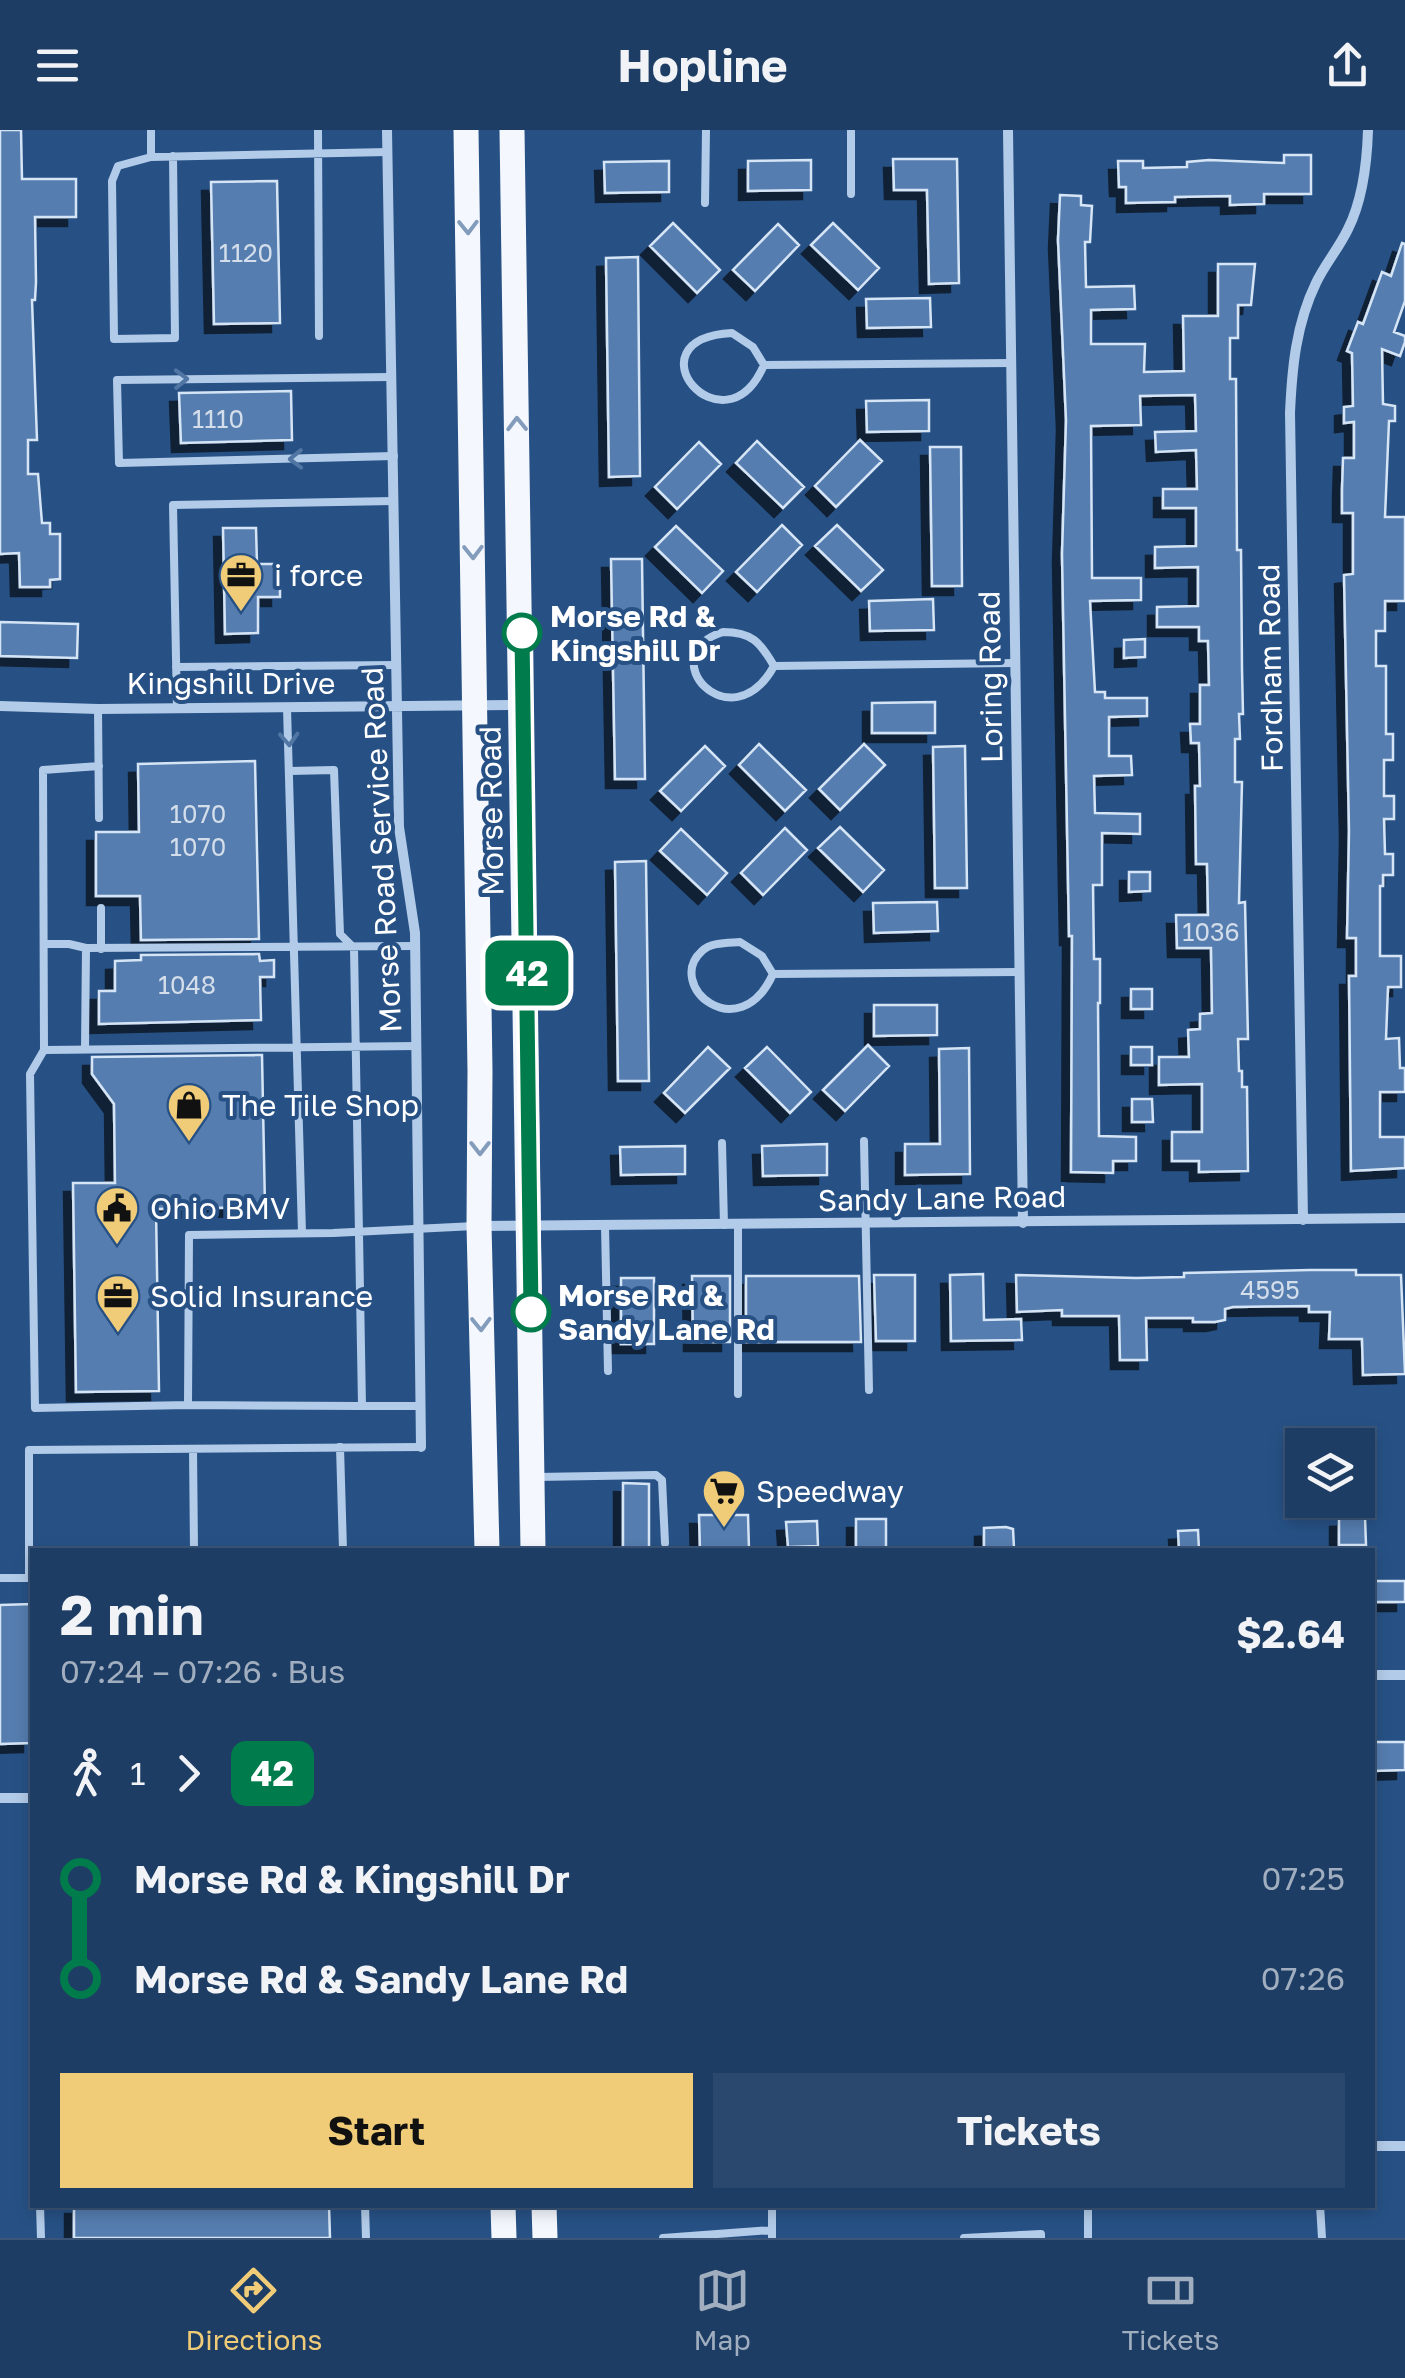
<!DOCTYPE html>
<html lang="en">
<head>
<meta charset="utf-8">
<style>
	body { margin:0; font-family:"Golos Text",sans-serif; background:#2a486d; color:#f1f3f6; height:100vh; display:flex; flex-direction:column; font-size:38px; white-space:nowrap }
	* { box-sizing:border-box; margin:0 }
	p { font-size:32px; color:#a0aebf }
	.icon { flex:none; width:55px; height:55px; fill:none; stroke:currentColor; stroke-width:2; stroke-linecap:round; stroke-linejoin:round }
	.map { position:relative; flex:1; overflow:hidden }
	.panel { position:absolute; left:30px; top:1418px; width:1345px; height:660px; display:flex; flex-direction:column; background:#1d3d64; border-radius:0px; box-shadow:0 5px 15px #0003,0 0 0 2px #3b5678 }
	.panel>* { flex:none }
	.badge { padding:0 20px; border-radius:15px; font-size:35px; line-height:65px }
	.fabs { position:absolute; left:1285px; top:1298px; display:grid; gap:20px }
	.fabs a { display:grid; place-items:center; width:90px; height:90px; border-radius:0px; background:#1d3d64; box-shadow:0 5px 15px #0003,0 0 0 2px #3b5678; font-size:50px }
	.map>.badge { position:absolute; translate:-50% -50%; box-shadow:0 0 0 5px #fff }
	.legs { display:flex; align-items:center; gap:15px; height:110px; padding:0 30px; font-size:32px }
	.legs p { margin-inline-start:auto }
	.headline { display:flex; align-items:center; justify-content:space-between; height:170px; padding:0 30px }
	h1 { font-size:55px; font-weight:700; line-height:75px }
	.cta { display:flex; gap:20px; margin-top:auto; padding:20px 30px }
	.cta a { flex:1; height:115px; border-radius:0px; background:#f0cc78; color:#111; font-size:40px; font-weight:700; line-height:115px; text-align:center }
	.cta a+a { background:#2a486d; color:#f1f3f6 }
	ul { padding:0 30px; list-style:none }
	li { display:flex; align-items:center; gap:35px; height:100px; font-size:38px }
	li i { display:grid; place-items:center; width:15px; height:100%; margin:0 12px; background:currentColor }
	li i::after { content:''; width:25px; height:25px; margin:-12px; border:8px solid; border-radius:50%; background:#1d3d64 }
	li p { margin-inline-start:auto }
	li:first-child i { background:linear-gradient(#0000 50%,currentColor 0) }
	li:last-child i { background:linear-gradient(currentColor 50%,#0000 0) }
	header { display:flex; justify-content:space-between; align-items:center; height:130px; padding:0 30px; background:#1d3d64; font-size:45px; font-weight:700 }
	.dock { display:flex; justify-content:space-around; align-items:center; height:140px; border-top:2px solid #3b5678; background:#1d3d64; font-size:28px; color:#a0aebf }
	.dock a { display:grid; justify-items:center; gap:5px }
	.dock .current { color:#f0cc78 }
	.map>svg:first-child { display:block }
</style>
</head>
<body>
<header><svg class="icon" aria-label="menu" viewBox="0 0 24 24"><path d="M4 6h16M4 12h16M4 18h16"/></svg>Hopline<svg class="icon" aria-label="share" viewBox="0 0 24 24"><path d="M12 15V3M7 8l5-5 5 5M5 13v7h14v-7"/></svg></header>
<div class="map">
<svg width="1405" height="2108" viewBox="0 0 1405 2108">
	<defs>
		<filter id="shadow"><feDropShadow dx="-9" dy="9" stdDeviation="0" flood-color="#0009"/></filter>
	</defs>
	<rect width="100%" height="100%" fill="#275185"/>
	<path fill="#547daf" stroke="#d6e5f6" stroke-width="2.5" filter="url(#shadow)" d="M 0,0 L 21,0 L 22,49 L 76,49 L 76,87 L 35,87 L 36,152 L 35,170 L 32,170 L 37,310 L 28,310 L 28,344 L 38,344 L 42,393 L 50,393 L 50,404 L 60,404 L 60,449 L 50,450 L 50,457 L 20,457 L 19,423 L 0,424 Z
		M 1284,25 L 1311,25 L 1311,64 L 1264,64 L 1264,74 L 1230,75 L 1230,66 L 1175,67 L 1175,72 L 1126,73 L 1126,57 L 1119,57 L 1118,31 L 1143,31 L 1143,38 L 1187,37 L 1187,32 L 1209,30 L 1284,33 Z
		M 893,29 L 957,29 L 959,153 L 929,154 L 927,60 L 894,60 Z
		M 811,30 L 811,60 L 748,61 L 748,31 Z
		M 669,31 L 669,62 L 605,63 L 604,32 Z
		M 277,51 L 280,193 L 214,194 L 211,52 Z
		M 1060,65 L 1081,66 L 1081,75 L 1092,76 L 1090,112 L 1085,112 L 1086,157 L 1134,156 L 1135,179 L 1091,180 L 1091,214 L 1145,214 L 1144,242 L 1184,241 L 1183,186 L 1218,186 L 1218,134 L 1255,134 L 1251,175 L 1238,175 L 1238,208 L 1230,208 L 1230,249 L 1236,249 L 1237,420 L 1241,420 L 1242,539 L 1243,584 L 1239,584 L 1240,609 L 1235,609 L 1235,652 L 1242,652 L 1239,773 L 1245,772 L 1248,909 L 1238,909 L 1239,941 L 1242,941 L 1242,957 L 1247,957 L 1248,1041 L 1199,1042 L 1199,1031 L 1172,1031 L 1172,1002 L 1202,1002 L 1202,954 L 1159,955 L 1159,927 L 1189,927 L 1188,900 L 1200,899 L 1200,884 L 1212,883 L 1211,818 L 1177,818 L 1176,785 L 1208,785 L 1207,734 L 1196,734 L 1195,656 L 1200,656 L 1199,613 L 1191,613 L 1190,594 L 1200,594 L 1200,555 L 1209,555 L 1208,511 L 1199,511 L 1199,497 L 1157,497 L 1157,477 L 1198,476 L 1198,437 L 1155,438 L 1155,417 L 1196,416 L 1196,378 L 1163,378 L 1163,359 L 1197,359 L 1196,320 L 1156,322 L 1155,302 L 1196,301 L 1195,265 L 1140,266 L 1141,295 L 1091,296 L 1092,448 L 1141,448 L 1141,470 L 1090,471 L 1095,562 L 1105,562 L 1105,568 L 1147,568 L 1147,586 L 1109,587 L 1109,626 L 1131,626 L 1132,645 L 1094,646 L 1095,683 L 1140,684 L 1140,704 L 1102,703 L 1102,755 L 1093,755 L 1094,829 L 1100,829 L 1100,873 L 1098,873 L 1099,1006 L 1136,1007 L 1136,1031 L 1113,1031 L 1113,1043 L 1071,1042 L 1072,806 L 1069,806 L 1062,424 L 1066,290 L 1058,110 Z
		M 673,93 L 720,140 L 697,163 L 650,116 Z
		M 833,93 L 879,138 L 858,160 L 811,115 Z
		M 778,94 L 799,115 L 755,161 L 733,140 Z
		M 1402,113 L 1405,114 L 1405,171 L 1394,202 L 1405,206 L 1405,212 L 1400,226 L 1382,219 L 1383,274 L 1395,276 L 1395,291 L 1389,291 L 1385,387 L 1405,387 L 1405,471 L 1385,471 L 1385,501 L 1376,501 L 1376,536 L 1386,536 L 1386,604 L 1393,604 L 1393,630 L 1384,630 L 1384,666 L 1394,666 L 1394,689 L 1384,689 L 1385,724 L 1393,724 L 1393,745 L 1383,745 L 1383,756 L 1380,756 L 1380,826 L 1401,826 L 1401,857 L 1388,857 L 1386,909 L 1399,908 L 1400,938 L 1405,938 L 1405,962 L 1380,962 L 1380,1007 L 1405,1007 L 1405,1038 L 1351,1041 L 1349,846 L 1356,846 L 1356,808 L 1347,808 L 1349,701 L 1344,445 L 1353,444 L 1353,383 L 1342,383 L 1342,360 L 1343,328 L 1354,328 L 1354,292 L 1344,293 L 1344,277 L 1353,276 L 1352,223 L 1347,221 L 1358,192 L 1363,194 L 1382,142 L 1391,146 Z
		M 638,127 L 640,346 L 609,347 L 606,128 Z
		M 930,168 L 931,197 L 867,198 L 866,169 Z
		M 291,261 L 292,310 L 181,313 L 179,263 Z
		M 929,270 L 929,301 L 867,302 L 866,271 Z
		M 860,310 L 882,331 L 836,377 L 815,356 Z
		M 757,311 L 804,357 L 783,378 L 736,333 Z
		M 699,312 L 721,334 L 677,379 L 655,357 Z
		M 930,317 L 961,317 L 962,456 L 932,456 Z
		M 782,395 L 802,415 L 757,462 L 736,442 Z
		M 837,395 L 883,440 L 861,461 L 815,416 Z
		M 676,396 L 723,441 L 702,463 L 655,417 Z
		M 223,398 L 256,398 L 257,434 L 280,434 L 280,467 L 258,467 L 258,503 L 225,504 Z
		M 611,429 L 642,429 L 645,649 L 615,649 Z
		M 933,469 L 934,500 L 870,501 L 869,471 Z
		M 0,492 L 78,494 L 77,528 L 0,526 Z
		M 1145,509 L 1145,527 L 1124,528 L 1124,510 Z
		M 935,572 L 935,603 L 872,603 L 872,573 Z
		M 759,614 L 806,660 L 785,681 L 739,635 Z
		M 864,614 L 885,635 L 840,680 L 819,659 Z
		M 705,616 L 725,636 L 681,681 L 660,661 Z
		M 965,616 L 967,758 L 935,758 L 933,617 Z
		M 255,631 L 259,809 L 141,810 L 140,766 L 96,766 L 96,702 L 139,702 L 138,634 Z
		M 840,697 L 884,740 L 863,762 L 818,718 Z
		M 785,698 L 807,720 L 763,765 L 741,743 Z
		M 681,699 L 727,743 L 707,765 L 660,721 Z
		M 646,731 L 649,951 L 618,951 L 615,732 Z
		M 1129,742 L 1150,742 L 1150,761 L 1129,762 Z
		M 937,772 L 938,801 L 874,803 L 873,773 Z
		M 259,824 L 260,831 L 274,830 L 274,847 L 260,847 L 261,890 L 99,894 L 99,861 L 115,861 L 115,831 L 141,830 L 141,825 Z
		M 1131,859 L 1152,859 L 1152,879 L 1131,879 Z
		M 874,875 L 937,875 L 937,905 L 874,906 Z
		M 868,915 L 889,936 L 845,981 L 823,960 Z
		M 708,917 L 730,938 L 685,983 L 664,963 Z
		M 767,917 L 811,962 L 790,983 L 745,938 Z
		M 1131,917 L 1152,917 L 1152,935 L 1131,935 Z
		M 969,918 L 970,1044 L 905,1045 L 905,1014 L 940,1014 L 939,919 Z
		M 262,925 L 265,1077 L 156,1079 L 159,1261 L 76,1262 L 73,1053 L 115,1053 L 114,974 L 92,944 L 92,927 Z
		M 1132,969 L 1152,969 L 1153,992 L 1132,992 Z
		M 827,1014 L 827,1045 L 763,1046 L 762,1016 Z
		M 685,1016 L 685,1044 L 621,1045 L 620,1017 Z
		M 1310,1140 L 1356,1140 L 1356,1145 L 1401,1145 L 1405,1244 L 1363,1245 L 1362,1209 L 1329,1209 L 1330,1182 L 1309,1182 L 1309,1176 L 1233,1177 L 1225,1179 L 1225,1190 L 1215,1192 L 1193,1192 L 1193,1188 L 1146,1188 L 1147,1230 L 1120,1230 L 1119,1186 L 1062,1186 L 1062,1180 L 1017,1182 L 1016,1145 L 1136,1148 L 1184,1147 L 1184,1143 Z
		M 983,1144 L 984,1190 L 1021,1189 L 1022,1210 L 951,1211 L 950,1145 Z
		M 874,1145 L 915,1145 L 915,1211 L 876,1211 Z
		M 692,1146 L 730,1146 L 730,1212 L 693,1212 Z
		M 746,1146 L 859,1146 L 861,1212 L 746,1212 Z
		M 621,1148 L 654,1148 L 654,1214 L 621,1214 Z
		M 623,1353 L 649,1354 L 649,1420 L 623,1420 Z
		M 699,1385 L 748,1385 L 749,1420 L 700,1420 Z
		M 1365,1387 L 1366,1415 L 1339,1415 L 1339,1388 Z
		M 856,1389 L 886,1389 L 886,1418 L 856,1418 Z
		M 817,1391 L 818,1416 L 788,1417 L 786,1392 Z
		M 1006,1397 L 1013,1399 L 1014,1418 L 984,1420 L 984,1398 Z
		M 1198,1400 L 1199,1420 L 1179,1420 L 1178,1401 Z
		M 1372,1451 L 1405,1451 L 1405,1472 L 1372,1472 Z
		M 32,1474 L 32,1613 L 0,1614 L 0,1475 Z
		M 1372,1612 L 1405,1612 L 1405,1640 L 1372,1641 Z
		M 74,2075 L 329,2075 L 330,2108 L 74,2108 Z"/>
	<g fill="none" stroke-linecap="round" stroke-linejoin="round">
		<path stroke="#b2cbe8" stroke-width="8" d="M 151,0 L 151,27 L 388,22
			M 318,0 L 319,206
			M 851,0 L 851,64
			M 151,27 L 118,36 L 112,51 L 114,209 L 175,208 L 173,26
			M 705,73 L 706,0
			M 732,203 L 753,217 L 764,235 C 724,327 625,209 732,203 Z
			M 764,235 L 1012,233
			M 392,247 L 117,250 L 119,333 L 394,326
			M 723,502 C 752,502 760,512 774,536 C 731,614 650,525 723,502 Z
			M 774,536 L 1015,533
			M 176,537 L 396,535
			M 177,578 L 173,375 L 394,371
			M 287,578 L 302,1103
			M 98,579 L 99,688
			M 101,778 L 101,819
			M 740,812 L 762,826 L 773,844 C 739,919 664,855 702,821 C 711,812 729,813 740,812 Z
			M 44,814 L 69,814 L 86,818
			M 773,844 L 1019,842
			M 417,916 L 44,920 L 30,944 L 35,1278 L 188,1275 L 189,1105 L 333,1103 L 475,1096
			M 85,919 L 86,818 L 415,816
			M 44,920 L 43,640 L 99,636
			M 864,1011 L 869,1260
			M 722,1013 L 724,1095
			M 738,1095 L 738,1264
			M 605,1096 L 608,1241
			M 188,1275 L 362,1276 L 354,818 L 340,804 L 334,640 L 290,641
			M 362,1276 L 421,1276
			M 340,1317 L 343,1420
			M 193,1319 L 194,1420
			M 536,1347 L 656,1345 L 662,1350 L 665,1413
			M 229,1420 L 282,1420
			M 0,1448 L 29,1448 L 29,1320 L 421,1317
			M 40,2075 L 41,2108
			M 365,2075 L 366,2108
			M 772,2075 L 772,2108
			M 1088,2075 L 1088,2108
			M 1320,2075 L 1322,2108
			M 663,2108 L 772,2100
			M 964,2108 L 1041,2104 L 1041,2108"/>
		<path stroke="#b2cbe8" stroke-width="10" d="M 387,0 L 399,697 L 415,803 L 421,1317
			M 1008,0 L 1023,1093
			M 0,576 L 98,579 L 521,575
			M 1303,1090 L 1290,283 C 1292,238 1296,194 1316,153 C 1325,134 1339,118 1348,99 C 1363,69 1367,34 1368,0
			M 480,1096 L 1405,1088
			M 1372,1545 L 1405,1545
			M 0,1668 L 32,1668
			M 1372,2016 L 1405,2016"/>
		<path stroke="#f4f8fe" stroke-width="25" d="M 466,0 L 480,941 L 479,1096 L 487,1420
			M 512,0 L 533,1420
			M 503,2075 L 504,2108
			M 544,2075 L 545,2108"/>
	</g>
	<defs><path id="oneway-chevron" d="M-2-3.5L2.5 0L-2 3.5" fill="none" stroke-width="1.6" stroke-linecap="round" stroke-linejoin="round" transform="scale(2.5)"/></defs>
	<g stroke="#839cbb">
		<use href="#oneway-chevron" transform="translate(468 97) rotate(89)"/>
		<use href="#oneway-chevron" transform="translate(517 294) rotate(-91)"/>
		<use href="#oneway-chevron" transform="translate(473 422) rotate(89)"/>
		<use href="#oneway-chevron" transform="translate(480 1018) rotate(90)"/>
		<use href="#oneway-chevron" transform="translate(481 1194) rotate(89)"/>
	</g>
	<g stroke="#5176a3">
		<use href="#oneway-chevron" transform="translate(181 249) rotate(-1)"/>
		<use href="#oneway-chevron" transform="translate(296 329) rotate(179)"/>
		<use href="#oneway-chevron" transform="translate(289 609) rotate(87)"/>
	</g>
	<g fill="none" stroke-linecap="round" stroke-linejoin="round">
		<g stroke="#fff" stroke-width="22">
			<path id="line-1" d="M 522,503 L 531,1182"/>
		</g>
		<use href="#line-1" stroke="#007b4b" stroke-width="15"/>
	</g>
	<defs>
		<g id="office-pin" transform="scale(2.25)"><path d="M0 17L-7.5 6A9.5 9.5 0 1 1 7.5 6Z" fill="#f0cc78" stroke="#275185"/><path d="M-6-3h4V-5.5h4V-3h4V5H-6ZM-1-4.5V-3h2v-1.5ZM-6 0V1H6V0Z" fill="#111"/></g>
		<g id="shop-pin" transform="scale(2.25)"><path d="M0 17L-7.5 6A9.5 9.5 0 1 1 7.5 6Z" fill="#f0cc78" stroke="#275185"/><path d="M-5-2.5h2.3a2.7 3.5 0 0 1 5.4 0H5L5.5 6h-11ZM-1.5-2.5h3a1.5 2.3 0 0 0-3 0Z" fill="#111"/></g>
		<g id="civic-pin" transform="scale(2.25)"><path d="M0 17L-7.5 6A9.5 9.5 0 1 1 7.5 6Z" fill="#f0cc78" stroke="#275185"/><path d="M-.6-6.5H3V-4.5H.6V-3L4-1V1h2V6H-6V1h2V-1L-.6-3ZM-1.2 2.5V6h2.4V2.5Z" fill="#111"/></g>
		<g id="supermarket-pin" transform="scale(2.25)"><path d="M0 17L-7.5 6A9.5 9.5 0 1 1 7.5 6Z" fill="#f0cc78" stroke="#275185"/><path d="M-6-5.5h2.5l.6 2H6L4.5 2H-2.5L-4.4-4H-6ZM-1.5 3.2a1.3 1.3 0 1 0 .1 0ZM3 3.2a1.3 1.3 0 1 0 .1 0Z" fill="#111"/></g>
	</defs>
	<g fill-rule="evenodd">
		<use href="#office-pin" x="241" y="445"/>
		<use href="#shop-pin" x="189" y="975"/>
		<use href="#civic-pin" x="117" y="1078"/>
		<use href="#office-pin" x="118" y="1166"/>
		<use href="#supermarket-pin" x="724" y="1361"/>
	</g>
	<g fill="#fff" stroke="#007b4b" stroke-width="5">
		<circle cx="522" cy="503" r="18"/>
		<circle cx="531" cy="1182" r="18"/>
	</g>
	<g text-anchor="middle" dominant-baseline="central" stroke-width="8" stroke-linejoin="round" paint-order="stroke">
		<g font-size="25" fill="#d4deeb">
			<text x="246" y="122">1120</text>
			<text x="218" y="288">1110</text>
			<text x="198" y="683">1070</text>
			<text x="198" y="716">1070</text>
			<text x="1211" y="801">1036</text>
			<text x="187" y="854">1048</text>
			<text x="1270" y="1159">4595</text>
		</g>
		<g font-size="30" fill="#fff" stroke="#275185" text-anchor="start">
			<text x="274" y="445">i force</text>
			<text x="222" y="975">The Tile Shop</text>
			<text x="150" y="1078">Ohio BMV</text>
			<text x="150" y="1166">Solid Insurance</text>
			<text x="756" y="1361">Speedway</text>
		</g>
		<g font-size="30" font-weight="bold" fill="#fff" stroke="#275185" text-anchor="start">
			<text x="550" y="486">Morse Rd &amp;<tspan x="550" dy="34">Kingshill Dr</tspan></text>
			<text x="558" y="1165">Morse Rd &amp;<tspan x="558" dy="34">Sandy Lane Rd</tspan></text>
		</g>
		<g font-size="30" fill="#fff" stroke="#275185">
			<text transform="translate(1270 538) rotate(-91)">Fordham Road</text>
			<text transform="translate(990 547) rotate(-91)">Loring Road</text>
			<text x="231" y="553">Kingshill Drive</text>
			<text transform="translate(491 681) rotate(-91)">Morse Road</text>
			<text transform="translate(381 720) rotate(-93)">Morse Road Service Road</text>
			<text transform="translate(942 1068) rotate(-1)">Sandy Lane Road</text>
		</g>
	</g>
</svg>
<div class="fabs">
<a><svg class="icon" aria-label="layers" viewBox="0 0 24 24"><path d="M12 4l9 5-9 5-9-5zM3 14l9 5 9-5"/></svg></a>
</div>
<b class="badge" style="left:527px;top:843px;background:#007b4b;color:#fff">42</b>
<section class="panel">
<div class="headline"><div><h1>2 min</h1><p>07:24 – 07:26 · Bus</p></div><b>$2.64</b></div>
<div class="legs"><svg class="icon" aria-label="walk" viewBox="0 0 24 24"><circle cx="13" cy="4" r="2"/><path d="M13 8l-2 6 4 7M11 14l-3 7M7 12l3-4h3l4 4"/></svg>1<svg class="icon" aria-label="forward" viewBox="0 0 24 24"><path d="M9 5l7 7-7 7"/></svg><b class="badge" style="background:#007b4b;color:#fff">42</b></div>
<ul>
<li><i style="color:#007b4b"></i><b>Morse Rd &amp; Kingshill Dr</b><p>07:25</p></li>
<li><i style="color:#007b4b"></i><b>Morse Rd &amp; Sandy Lane Rd</b><p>07:26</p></li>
</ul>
<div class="cta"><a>Start</a><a>Tickets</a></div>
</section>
</div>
<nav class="dock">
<a class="current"><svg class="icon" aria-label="directions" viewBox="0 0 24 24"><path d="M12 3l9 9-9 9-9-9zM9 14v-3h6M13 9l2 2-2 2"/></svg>Directions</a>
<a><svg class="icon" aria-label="map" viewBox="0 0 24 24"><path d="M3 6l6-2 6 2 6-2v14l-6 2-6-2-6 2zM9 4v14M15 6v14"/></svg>Map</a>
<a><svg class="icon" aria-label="tickets" viewBox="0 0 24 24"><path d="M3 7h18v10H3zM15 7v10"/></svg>Tickets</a>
</nav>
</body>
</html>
